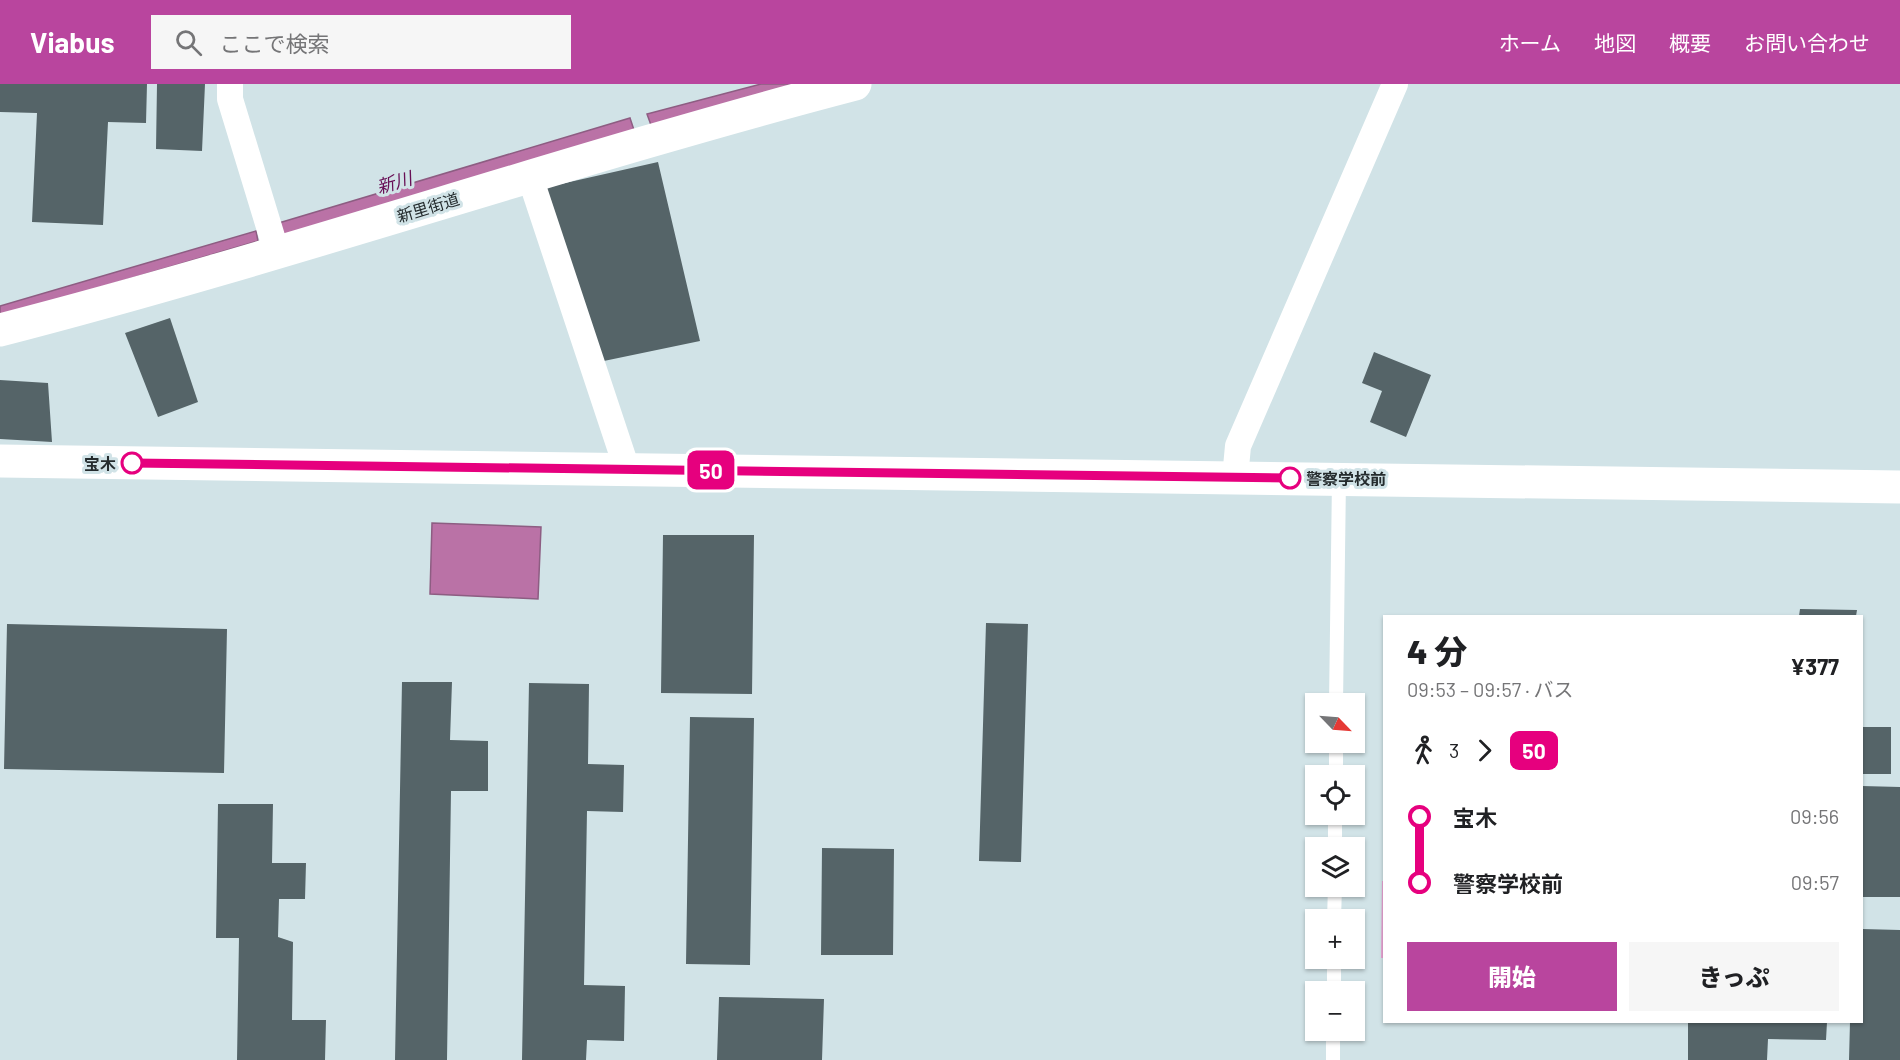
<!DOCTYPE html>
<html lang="ja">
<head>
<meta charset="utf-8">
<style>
	body { margin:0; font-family:Barlow,"Noto Sans JP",sans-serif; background:#f6f6f6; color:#202124; height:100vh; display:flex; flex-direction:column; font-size:22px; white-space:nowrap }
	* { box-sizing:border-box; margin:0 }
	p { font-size:20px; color:#757577 }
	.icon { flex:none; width:33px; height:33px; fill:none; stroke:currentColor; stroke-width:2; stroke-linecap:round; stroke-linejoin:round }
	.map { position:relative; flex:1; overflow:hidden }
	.drawer { position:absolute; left:1383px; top:531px; width:480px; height:408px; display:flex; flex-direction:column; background:#fff; border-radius:0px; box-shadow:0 2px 4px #0004 }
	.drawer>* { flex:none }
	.badge { padding:0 12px; border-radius:9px; font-size:21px; line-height:39px }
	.needle { width:39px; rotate:115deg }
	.fabs { position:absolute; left:1305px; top:609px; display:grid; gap:12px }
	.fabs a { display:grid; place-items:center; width:60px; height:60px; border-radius:0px; background:#fff; box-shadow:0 2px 4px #0004; font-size:30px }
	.map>.badge { position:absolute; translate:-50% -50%; box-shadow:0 0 0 3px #fff }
	.legs { display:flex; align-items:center; gap:9px; height:66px; padding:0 24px; font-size:20px }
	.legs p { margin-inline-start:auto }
	.overview { display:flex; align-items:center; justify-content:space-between; height:102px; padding:0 24px }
	h1 { font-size:33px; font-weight:800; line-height:45px }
	.action { display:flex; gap:12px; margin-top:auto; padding:12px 24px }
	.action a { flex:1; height:69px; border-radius:0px; background:#b9459e; color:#fff; font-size:24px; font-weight:800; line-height:69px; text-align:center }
	.action a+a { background:#f6f6f6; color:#202124 }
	ul { padding:0 24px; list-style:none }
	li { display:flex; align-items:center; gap:21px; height:66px; font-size:22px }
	li i { display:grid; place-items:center; width:9px; height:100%; margin:0 8px; background:currentColor }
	li i::after { content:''; width:15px; height:15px; margin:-8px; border:4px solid; border-radius:50%; background:#fff }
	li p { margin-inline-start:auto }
	li:first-child i { background:linear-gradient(#0000 50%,currentColor 0) }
	li:last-child i { background:linear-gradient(currentColor 50%,#0000 0) }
	header { display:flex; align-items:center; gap:36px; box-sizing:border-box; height:84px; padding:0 30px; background:#b9459e; color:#fff }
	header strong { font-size:28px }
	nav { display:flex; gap:33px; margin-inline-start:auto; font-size:21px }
	.search { width:420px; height:54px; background:#f6f6f6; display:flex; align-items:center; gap:15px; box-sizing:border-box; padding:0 21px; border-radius:0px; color:#757577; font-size:22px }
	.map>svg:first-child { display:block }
</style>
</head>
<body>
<header>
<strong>Viabus</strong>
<div class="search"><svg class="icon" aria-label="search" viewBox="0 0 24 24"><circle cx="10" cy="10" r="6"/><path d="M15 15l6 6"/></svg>ここで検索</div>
<nav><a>ホーム</a><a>地図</a><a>概要</a><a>お問い合わせ</a></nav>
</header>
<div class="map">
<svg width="1900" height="976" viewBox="0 0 1900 976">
	<rect width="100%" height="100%" fill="#d1e3e7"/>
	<path fill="#eba5d6" d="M 1382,797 L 1384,797 L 1384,874 L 1381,874 Z"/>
	<path fill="#ba72a6" stroke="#8d5d82" stroke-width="1.5" d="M 761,0 L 808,0 L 651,41 L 647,30 Z
		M 630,34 L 634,46 L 277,153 L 272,141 Z
		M 256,147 L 258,157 L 0,233 L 0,222 Z
		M 432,439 L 541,443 L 538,515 L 430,510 Z"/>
	<path fill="#556468" d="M 0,0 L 147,0 L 146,39 L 108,38 L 103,141 L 32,138 L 37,29 L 0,28 Z
		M 157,0 L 205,0 L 202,67 L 156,65 Z
		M 658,78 L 700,257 L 599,278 L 543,104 Z
		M 170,234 L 198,318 L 158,333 L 125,249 Z
		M 1374,268 L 1431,291 L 1406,353 L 1370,338 L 1382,307 L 1362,299 Z
		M 0,296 L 48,299 L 52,358 L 0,355 Z
		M 663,451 L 754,451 L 752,610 L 661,609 Z
		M 1800,525 L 1857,526 L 1856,532 L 1799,532 Z
		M 986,539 L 1028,540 L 1021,778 L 979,777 Z
		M 7,540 L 227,545 L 224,689 L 4,685 Z
		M 402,598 L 452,598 L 450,656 L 488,657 L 488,707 L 451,707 L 447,976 L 395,976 Z
		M 529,599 L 589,600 L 588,680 L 624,681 L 623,728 L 587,727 L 584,901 L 625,902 L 624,957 L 587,956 L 586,976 L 522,976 Z
		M 690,633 L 754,634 L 750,881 L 686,880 Z
		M 1862,643 L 1891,643 L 1891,690 L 1862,690 Z
		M 1862,702 L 1900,703 L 1900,813 L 1862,813 Z
		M 218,720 L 273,720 L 272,779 L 306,779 L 305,815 L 279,815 L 278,853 L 293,858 L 292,936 L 326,936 L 325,976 L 237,976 L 239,854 L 216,854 Z
		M 822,764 L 894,765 L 893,871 L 821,871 Z
		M 1862,845 L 1900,846 L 1900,976 L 1849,976 L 1850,938 L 1862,938 Z
		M 719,913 L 824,915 L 822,976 L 717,976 Z
		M 1688,938 L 1827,938 L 1826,956 L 1768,955 L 1767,976 L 1688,976 Z"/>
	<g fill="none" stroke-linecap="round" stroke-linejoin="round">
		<path stroke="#fff" stroke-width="14" d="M 1336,620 L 1339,395
			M 1336,692 L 1336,658
			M 1335,764 L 1335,730
			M 1334,836 L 1335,802
			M 1334,908 L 1334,874
			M 1333,976 L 1333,946"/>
		<path stroke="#fff" stroke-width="26" d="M 230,0 L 230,15 L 277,169
			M 530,93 L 627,385
			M 1235,394 L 1238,362 L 1395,0"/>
		<path stroke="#fff" stroke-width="33" d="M 0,377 L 1900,403"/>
		<path stroke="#fff" stroke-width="33" d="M 0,246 C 287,172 568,75 855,0"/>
	</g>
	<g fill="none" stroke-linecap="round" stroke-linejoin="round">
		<g stroke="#fff" stroke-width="14">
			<path id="line-1" d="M 132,379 L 1290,394"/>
		</g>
		<use href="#line-1" stroke="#e6007e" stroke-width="9"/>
	</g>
	<g fill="#fff" stroke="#e6007e" stroke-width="3">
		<circle cx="132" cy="379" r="10"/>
		<circle cx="1290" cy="394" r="10"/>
	</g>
	<g text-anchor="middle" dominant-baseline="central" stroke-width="6" stroke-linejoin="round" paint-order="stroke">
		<g font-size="16" fill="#242b2d" stroke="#d1e3e7">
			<text transform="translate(428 123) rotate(-17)">新里街道</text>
		</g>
		<g font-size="16" font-weight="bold" fill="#242b2d" stroke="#d1e3e7" text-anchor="end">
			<text x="116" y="379">宝木</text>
			<text x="1306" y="394" text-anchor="start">警察学校前</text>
		</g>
		<g font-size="18" font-style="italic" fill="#680f56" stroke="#d1e3e7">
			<text transform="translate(394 98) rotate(-16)">新川</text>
		</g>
	</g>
</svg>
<div class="fabs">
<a><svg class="needle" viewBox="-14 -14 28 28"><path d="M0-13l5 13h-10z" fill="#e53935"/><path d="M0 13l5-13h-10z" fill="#757577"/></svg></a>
<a><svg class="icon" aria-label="locate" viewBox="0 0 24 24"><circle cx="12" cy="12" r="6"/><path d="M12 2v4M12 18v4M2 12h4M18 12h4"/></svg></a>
<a><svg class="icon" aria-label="layers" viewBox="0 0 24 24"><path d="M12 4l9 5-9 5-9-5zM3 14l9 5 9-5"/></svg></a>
<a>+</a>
<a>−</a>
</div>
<b class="badge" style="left:711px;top:386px;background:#e6007e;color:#fff">50</b>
<section class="drawer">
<div class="overview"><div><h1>4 分</h1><p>09:53 – 09:57 · バス</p></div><b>¥377</b></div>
<div class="legs"><svg class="icon" aria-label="walk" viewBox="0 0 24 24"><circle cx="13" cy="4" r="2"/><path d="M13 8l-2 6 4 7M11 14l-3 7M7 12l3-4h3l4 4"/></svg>3<svg class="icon" aria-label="forward" viewBox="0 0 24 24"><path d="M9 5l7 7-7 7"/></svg><b class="badge" style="background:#e6007e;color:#fff">50</b></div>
<ul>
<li><i style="color:#e6007e"></i><b>宝木</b><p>09:56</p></li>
<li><i style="color:#e6007e"></i><b>警察学校前</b><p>09:57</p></li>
</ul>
<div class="action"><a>開始</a><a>きっぷ</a></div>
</section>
</div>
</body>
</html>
